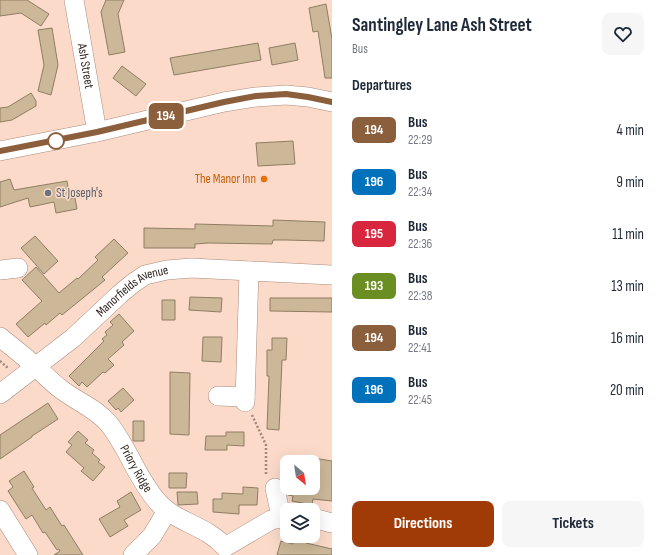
<!DOCTYPE html>
<html lang="en">
<head>
<meta charset="utf-8">
<style>
	body { margin:0; font-family:"Sofia Sans Condensed",sans-serif; background:#f6f6f7; color:#1f2937; height:100vh; display:flex; flex-direction:column; font-size:15px; white-space:nowrap }
	* { box-sizing:border-box; margin:0 }
	p { font-size:13px; color:#747a83 }
	.icon { flex:none; width:22px; height:22px; fill:none; stroke:currentColor; stroke-width:2; stroke-linecap:round; stroke-linejoin:round }
	.map { position:relative; flex:1; overflow:hidden }
	.side { display:flex; flex-direction:column; background:#fff; width:332px }
	.side>* { flex:none }
	.badge { padding:0 8px; border-radius:6px; font-size:14px; line-height:26px }
	.needle { width:26px; rotate:150deg }
	.controls { position:absolute; left:280px; top:455px; display:grid; gap:8px }
	.controls a { display:grid; place-items:center; width:40px; height:40px; border-radius:8px; background:#fff; box-shadow:0 4px 16px #0002; font-size:20px }
	.map>.badge { position:absolute; translate:-50% -50%; box-shadow:0 0 0 2px #fff }
	h2 { padding:0 20px; font-size:15px; line-height:36px }
	.round { display:grid; place-items:center; flex:none; width:42px; height:42px; border-radius:8px; background:#f6f6f7 }
	.summary { display:flex; align-items:center; justify-content:space-between; height:68px; padding:0 20px }
	h1 { font-size:19px; font-weight:700; line-height:30px }
	.action { display:flex; gap:8px; margin-top:auto; padding:8px 20px }
	.action a { flex:1; height:46px; border-radius:8px; background:#a03b08; color:#fff; font-size:16px; font-weight:700; line-height:46px; text-align:center }
	.action a+a { background:#f6f6f7; color:#1f2937 }
	ul { padding:0; list-style:none }
	li { display:flex; align-items:center; gap:12px; height:52px; padding:0 20px }
	li div { flex:1 }
	li b { display:block; font-size:15px }
	li em { font-style:normal }
	li .badge { min-width:44px; font-weight:700; text-align:center }
	main { display:flex; flex:1; min-height:0 }
	.map>svg:first-child { display:block }
</style>
</head>
<body>
<main>
<div class="map">
<svg width="332" height="555" viewBox="0 0 332 555">
	<rect width="100%" height="100%" fill="#fbdac9"/>
	<path fill="#ccb899" stroke="#8f7d63" d="M 0,0 L 27,0 L 49,14 L 41,26 L 21,13 L 0,16 Z
		M 106,0 L 124,0 L 118,14 L 125,52 L 109,55 L 101,12 Z
		M 326,4 L 332,39 L 332,78 L 325,78 L 318,31 L 313,32 L 309,8 Z
		M 52,28 L 58,65 L 51,95 L 38,91 L 44,65 L 38,30 Z
		M 258,43 L 261,60 L 174,75 L 170,58 Z
		M 295,43 L 298,60 L 272,65 L 269,48 Z
		M 122,66 L 146,84 L 136,96 L 113,78 Z
		M 31,93 L 36,101 L 36,106 L 12,120 L 0,122 L 0,108 L 8,107 Z
		M 293,141 L 295,164 L 258,166 L 256,143 Z
		M 10,179 L 14,190 L 67,181 L 70,199 L 75,198 L 77,209 L 56,213 L 54,202 L 30,207 L 28,198 L 0,207 L 0,182 Z
		M 273,220 L 325,222 L 324,241 L 286,240 L 273,240 L 272,244 L 208,243 L 195,244 L 195,248 L 144,248 L 144,228 L 195,229 L 195,224 L 273,226 Z
		M 35,236 L 58,261 L 44,274 L 21,248 Z
		M 114,239 L 128,253 L 102,277 L 105,280 L 62,315 L 60,313 L 46,325 L 45,323 L 28,337 L 16,324 L 42,301 L 22,280 L 36,267 L 59,293 L 77,278 L 78,279 L 98,260 L 95,257 Z
		M 190,297 L 222,298 L 221,312 L 189,310 Z
		M 270,298 L 332,298 L 332,312 L 270,311 Z
		M 162,300 L 175,300 L 175,320 L 162,320 Z
		M 119,314 L 134,331 L 122,342 L 124,345 L 108,359 L 114,365 L 105,373 L 103,372 L 87,387 L 82,382 L 79,386 L 69,376 L 104,341 L 102,339 L 107,335 L 105,332 L 113,325 L 110,322 Z
		M 203,337 L 222,337 L 221,362 L 202,361 Z
		M 272,338 L 287,338 L 286,360 L 282,360 L 279,430 L 267,429 L 269,376 L 267,376 L 267,350 L 272,350 Z
		M 170,372 L 190,373 L 189,435 L 170,434 Z
		M 123,388 L 134,400 L 121,412 L 118,408 L 116,410 L 108,401 Z
		M 48,403 L 58,419 L 32,436 L 32,437 L 0,459 L 0,435 Z
		M 133,421 L 144,421 L 144,441 L 133,441 Z
		M 78,431 L 88,440 L 85,443 L 94,450 L 92,453 L 100,460 L 98,462 L 105,467 L 93,481 L 81,471 L 84,468 L 66,452 L 72,445 L 68,442 Z
		M 226,432 L 244,432 L 244,446 L 227,445 L 227,450 L 205,450 L 206,436 L 226,436 Z
		M 313,458 L 332,461 L 332,501 L 313,499 L 312,505 L 292,501 L 293,496 L 288,495 L 289,488 L 313,488 Z
		M 24,471 L 34,487 L 32,488 L 46,510 L 50,507 L 62,526 L 64,525 L 83,555 L 54,555 L 60,551 L 59,549 L 57,550 L 45,532 L 43,533 L 32,515 L 26,519 L 8,491 L 13,487 L 9,481 Z
		M 169,473 L 187,473 L 186,488 L 169,488 Z
		M 243,487 L 258,488 L 257,505 L 239,505 L 239,514 L 213,512 L 213,499 L 222,499 L 222,493 L 243,494 Z
		M 131,492 L 141,510 L 124,520 L 128,526 L 110,537 L 99,519 L 120,507 L 117,501 Z
		M 177,492 L 197,492 L 198,504 L 178,505 Z
		M 295,538 L 306,541 L 306,543 L 332,549 L 332,555 L 277,555 L 281,541 L 293,544 Z"/>
	<g fill="none" stroke-linecap="round" stroke-linejoin="round">
		<g stroke="#aa8b7c" stroke-width="20">
			<g id="minor">
				<path id="s1" d="M 74,0 L 97,132"/>
				<path d="M 0,151 L 97,132 L 224,102 L 256,97 L 286,95 L 308,97 L 332,102"/>
				<path d="M 0,270 L 18,268"/>
				<path id="s2" d="M 0,337 C 12,347 24,356 35,366 C 44,374 52,383 62,390 C 78,402 97,409 109,424 C 128,448 137,478 157,501 C 174,522 206,525 225,547 L 271,520 L 287,517"/>
				<path id="s3" d="M 0,394 L 73,338 L 120,294 L 132,284 L 145,275 L 167,270 L 191,268 L 332,275"/>
				<path d="M 218,396 L 245,397"/>
				<path d="M 245,402 L 249,271"/>
				<path d="M 275,488 L 281,517"/>
				<path d="M 0,510 L 28,555"/>
				<path d="M 313,518 L 332,523"/>
				<path d="M 133,555 L 152,536 L 167,511"/>
			</g>
		</g>
		<path stroke="#a0887c" stroke-width="2.5" stroke-dasharray="2 2" stroke-linecap="butt" d="M 0,361 L 8,368
			M 252,415 L 266,445 L 266,475"/>
		<use href="#minor" stroke="#fff" stroke-width="19"/>
	</g>
	<g fill="none" stroke-linecap="round" stroke-linejoin="round">
		<g stroke="#fff" stroke-width="9">
			<path id="line" d="M 0,151 L 97,132 L 224,102 L 256,96 L 286,94 L 308,97 L 332,102"/>
		</g>
		<use href="#line" stroke="#8b5e3c" stroke-width="6"/>
	</g>
	<circle fill="#fff" stroke="#8b5e3c" stroke-width="2" cx="56" cy="141" r="8"/>
	<circle fill="#e8710a" stroke="#fbdac9" stroke-width="1.5" cx="264" cy="179" r="4"/>
	<circle fill="#6b7280" stroke="#fbdac9" stroke-width="1.5" cx="48" cy="193" r="4"/>
	<g text-anchor="middle" dominant-baseline="central" stroke-width="3" stroke-linejoin="round" paint-order="stroke">
		<g font-size="13" fill="#322620" stroke="#fbdac9">
			<text stroke="none"><textPath href="#s1" startOffset="67">Ash Street</textPath></text>
			<text stroke="none"><textPath href="#s3" startOffset="169">Manorfields Avenue</textPath></text>
			<text stroke="none"><textPath href="#s2" startOffset="192">Priory Ridge</textPath></text>
		</g>
		<g font-size="13" fill="#c56008" stroke="#fbdac9" text-anchor="end">
			<text x="256" y="179">The Manor Inn</text>
		</g>
		<g font-size="13" fill="#5b616d" stroke="#fbdac9" text-anchor="start">
			<text x="56" y="193">St Joseph's</text>
		</g>
	</g>
</svg>
<div class="controls">
<a><svg class="needle" viewBox="-14 -14 28 28"><path d="M0-13l5 13h-10z" fill="#e53935"/><path d="M0 13l5-13h-10z" fill="#747a83"/></svg></a>
<a><svg class="icon" aria-label="layers" viewBox="0 0 24 24"><path d="M12 4l9 5-9 5-9-5zM3 14l9 5 9-5"/></svg></a>
</div>
<b class="badge" style="left:166px;top:116px;background:#8b5e3c;color:#fff">194</b>
</div>
<section class="side">
<div class="summary"><div><h1>Santingley Lane Ash Street</h1><p>Bus</p></div><a class="round"><svg class="icon" aria-label="heart" viewBox="0 0 24 24"><path d="M12 20l-8-8c-3-5 5-10 8-4 3-6 11-1 8 4z"/></svg></a></div>
<h2>Departures</h2>
<ul>
<li><span class="badge" style="background:#8b5e3c;color:#fff">194</span><div><b>Bus</b><p>22:29</p></div><em>4 min</em></li>
<li><span class="badge" style="background:#0072bc;color:#fff">196</span><div><b>Bus</b><p>22:34</p></div><em>9 min</em></li>
<li><span class="badge" style="background:#d7263d;color:#fff">195</span><div><b>Bus</b><p>22:36</p></div><em>11 min</em></li>
<li><span class="badge" style="background:#6b8e23;color:#fff">193</span><div><b>Bus</b><p>22:38</p></div><em>13 min</em></li>
<li><span class="badge" style="background:#8b5e3c;color:#fff">194</span><div><b>Bus</b><p>22:41</p></div><em>16 min</em></li>
<li><span class="badge" style="background:#0072bc;color:#fff">196</span><div><b>Bus</b><p>22:45</p></div><em>20 min</em></li>
</ul>
<div class="action"><a>Directions</a><a>Tickets</a></div>
</section>
</main>
</body>
</html>
